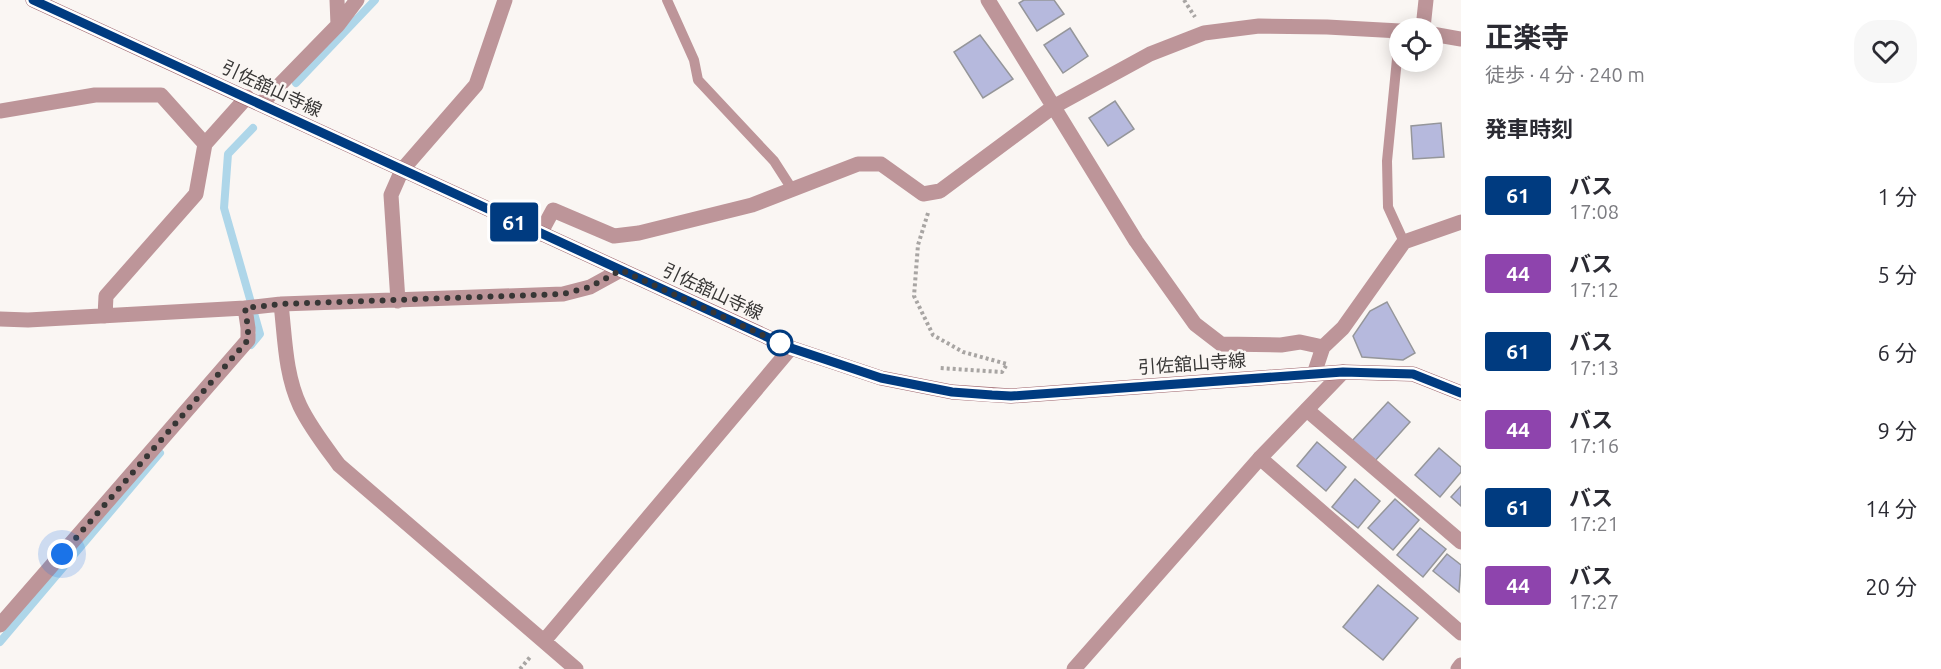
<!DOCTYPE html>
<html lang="ja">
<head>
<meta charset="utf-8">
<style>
	body { margin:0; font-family:Ubuntu,"Noto Sans JP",sans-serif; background:#f7f7f7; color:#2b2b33; height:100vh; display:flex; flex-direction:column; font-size:22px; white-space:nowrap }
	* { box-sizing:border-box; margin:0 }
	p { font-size:20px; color:#7c7c81 }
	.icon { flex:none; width:33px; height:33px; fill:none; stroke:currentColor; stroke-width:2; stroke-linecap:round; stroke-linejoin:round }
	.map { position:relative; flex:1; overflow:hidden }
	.panel { display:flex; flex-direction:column; background:#fff; width:480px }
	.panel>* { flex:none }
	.badge { padding:0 12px; border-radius:4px; font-size:21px; line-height:39px }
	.fabs { position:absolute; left:1389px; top:18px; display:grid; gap:12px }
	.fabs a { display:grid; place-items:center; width:54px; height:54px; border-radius:50%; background:#fff; box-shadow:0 3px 15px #0003; font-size:30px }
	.you { position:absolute; width:30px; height:30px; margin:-15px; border:4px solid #fff; border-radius:50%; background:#1a73e8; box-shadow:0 0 0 9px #1a73e833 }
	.map>.badge { position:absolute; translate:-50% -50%; box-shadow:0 0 0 3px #fff }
	h2 { padding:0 24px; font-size:22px; line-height:54px }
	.round { display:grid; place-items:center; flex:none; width:63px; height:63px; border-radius:24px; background:#f7f7f7 }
	.headline { display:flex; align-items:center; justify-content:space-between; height:102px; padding:0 24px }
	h1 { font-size:28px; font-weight:700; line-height:45px }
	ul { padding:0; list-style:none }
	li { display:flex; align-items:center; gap:18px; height:78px; padding:0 24px }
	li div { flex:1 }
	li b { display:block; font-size:22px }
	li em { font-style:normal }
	li .badge { min-width:66px; font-weight:700; text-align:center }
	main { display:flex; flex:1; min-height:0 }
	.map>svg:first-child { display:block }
</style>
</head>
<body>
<main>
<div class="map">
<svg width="1461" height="669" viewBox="0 0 1461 669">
	<rect width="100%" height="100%" fill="#faf6f3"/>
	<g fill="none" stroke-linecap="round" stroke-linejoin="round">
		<path stroke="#aed6e9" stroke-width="8" d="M 296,83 L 375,0
			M 251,345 L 260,334 L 224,208 L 228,154 L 253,128
			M 0,642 L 160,453"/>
	</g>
	<path fill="#b6b9dd" stroke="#95969a" stroke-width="1.5" d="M 1024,0 L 1054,0 L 1064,14 L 1037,31 L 1019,3 Z
		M 1070,28 L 1088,56 L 1063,73 L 1044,45 Z
		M 980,35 L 1013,79 L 983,98 L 954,52 Z
		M 1115,101 L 1134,129 L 1108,146 L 1089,118 Z
		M 1441,123 L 1444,157 L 1413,159 L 1411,126 Z
		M 1387,302 L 1415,353 L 1403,360 L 1362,357 L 1353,336 L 1370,311 Z
		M 1388,402 L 1410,422 L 1374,462 L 1351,442 Z
		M 1317,442 L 1346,467 L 1326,491 L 1297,466 Z
		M 1439,448 L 1461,467 L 1461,472 L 1440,497 L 1415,475 Z
		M 1355,479 L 1380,501 L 1358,528 L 1332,507 Z
		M 1461,486 L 1461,506 L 1451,497 Z
		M 1395,499 L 1419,520 L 1393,550 L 1368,528 Z
		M 1420,528 L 1446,549 L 1423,577 L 1397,555 Z
		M 1447,554 L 1461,565 L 1459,592 L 1433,571 Z
		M 1378,585 L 1418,618 L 1383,660 L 1343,627 Z"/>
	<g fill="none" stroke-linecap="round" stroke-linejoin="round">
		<path stroke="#a8a5a3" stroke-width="4" stroke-dasharray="3 3" stroke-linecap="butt" d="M 1184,0 L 1195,17
			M 928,213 L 918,245 L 914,296 L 933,335 L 963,352 L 1007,364 L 1002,372 L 939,368
			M 520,669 L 531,656"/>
		<path stroke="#bd9599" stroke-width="10" d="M 667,0 L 694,60 L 698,80 L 774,161 L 792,189
			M 1394,30 L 1397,59 L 1387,161 L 1388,207 L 1404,242"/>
		<path stroke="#bd9599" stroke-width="15" d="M 988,0 L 1136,241 L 1195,324 L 1221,344 L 1281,345 L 1300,342 L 1323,347
			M 338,25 L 357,0
			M 1423,28 L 1426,0
			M 1432,34 L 1461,39
			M 261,104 L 338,25 L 337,0
			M 0,111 L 95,95 L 161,95 L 205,144 L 247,97
			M 540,234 L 553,210 L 614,236 L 639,233 L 752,205 L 858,164 L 881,164 L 923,194 L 940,191 L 1053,107 L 1150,54 L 1204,33 L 1259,26 L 1327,27 L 1400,31
			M 398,301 L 391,195 L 402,170 L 476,85 L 505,0
			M 281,304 C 285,338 285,374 300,406 C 310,427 325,446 339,465 L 576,669
			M 105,316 L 106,296 L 196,194 L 205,144
			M 0,319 L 28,320 L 245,308 L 281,304 L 563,294 L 590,287 L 621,270
			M 1314,374 L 1323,347 L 1343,328 L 1404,242 L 1461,222
			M 1307,410 L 1461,542
			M 1260,458 L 1461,633
			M 0,625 L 248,340 L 248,328 L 245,308
			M 544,641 L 791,348
			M 1458,669 L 1461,665"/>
		<path stroke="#bd9599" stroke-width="15" d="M 1074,669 L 1260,458 L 1343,372"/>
		<path stroke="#9e656d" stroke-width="15" d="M 33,0 L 791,348 L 881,378 L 952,392 L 1011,396 L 1343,372 L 1413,374 L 1461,393"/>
	</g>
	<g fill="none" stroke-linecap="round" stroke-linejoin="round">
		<g stroke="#fff" stroke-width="14">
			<path id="line" d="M 33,0 L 791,348 L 881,378 L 952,392 L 992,395 L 1011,396 L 1343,372 L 1413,374 L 1461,393"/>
		</g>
		<use href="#line" stroke="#003b80" stroke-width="9"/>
		<path stroke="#373635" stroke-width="6" stroke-dasharray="0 10.8" d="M 62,554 L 248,340 L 248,328 L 245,308 L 281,304 L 563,294 L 590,287 L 621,270 L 780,343"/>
	</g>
	<circle fill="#fff" stroke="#003b80" stroke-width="3" cx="780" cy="343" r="12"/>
	<g text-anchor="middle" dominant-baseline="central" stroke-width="5" stroke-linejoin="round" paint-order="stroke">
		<g font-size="18" fill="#373635" stroke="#faf6f3">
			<text transform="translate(272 88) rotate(25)">引佐舘山寺線</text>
			<text transform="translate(713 291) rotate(25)">引佐舘山寺線</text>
			<text transform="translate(1192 363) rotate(-4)">引佐舘山寺線</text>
		</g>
	</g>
</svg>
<div class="fabs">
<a><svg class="icon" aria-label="locate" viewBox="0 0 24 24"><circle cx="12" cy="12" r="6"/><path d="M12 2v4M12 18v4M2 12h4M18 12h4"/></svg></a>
</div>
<div class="you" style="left:62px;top:554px"></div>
<b class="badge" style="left:514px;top:222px;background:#003b80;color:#fff">61</b>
</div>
<section class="panel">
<div class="headline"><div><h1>正楽寺</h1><p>徒歩 · 4 分 · 240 m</p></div><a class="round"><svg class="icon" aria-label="heart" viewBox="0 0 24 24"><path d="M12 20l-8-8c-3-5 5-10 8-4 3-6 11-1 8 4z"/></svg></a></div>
<h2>発車時刻</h2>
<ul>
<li><span class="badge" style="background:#003b80;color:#fff">61</span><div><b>バス</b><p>17:08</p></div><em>1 分</em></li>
<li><span class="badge" style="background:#8e44ad;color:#fff">44</span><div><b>バス</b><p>17:12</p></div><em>5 分</em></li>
<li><span class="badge" style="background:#003b80;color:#fff">61</span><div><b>バス</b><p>17:13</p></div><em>6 分</em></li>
<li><span class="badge" style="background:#8e44ad;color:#fff">44</span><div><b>バス</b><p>17:16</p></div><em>9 分</em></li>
<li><span class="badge" style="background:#003b80;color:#fff">61</span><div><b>バス</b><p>17:21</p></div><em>14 分</em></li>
<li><span class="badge" style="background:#8e44ad;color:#fff">44</span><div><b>バス</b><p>17:27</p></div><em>20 分</em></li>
</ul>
</section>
</main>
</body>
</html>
